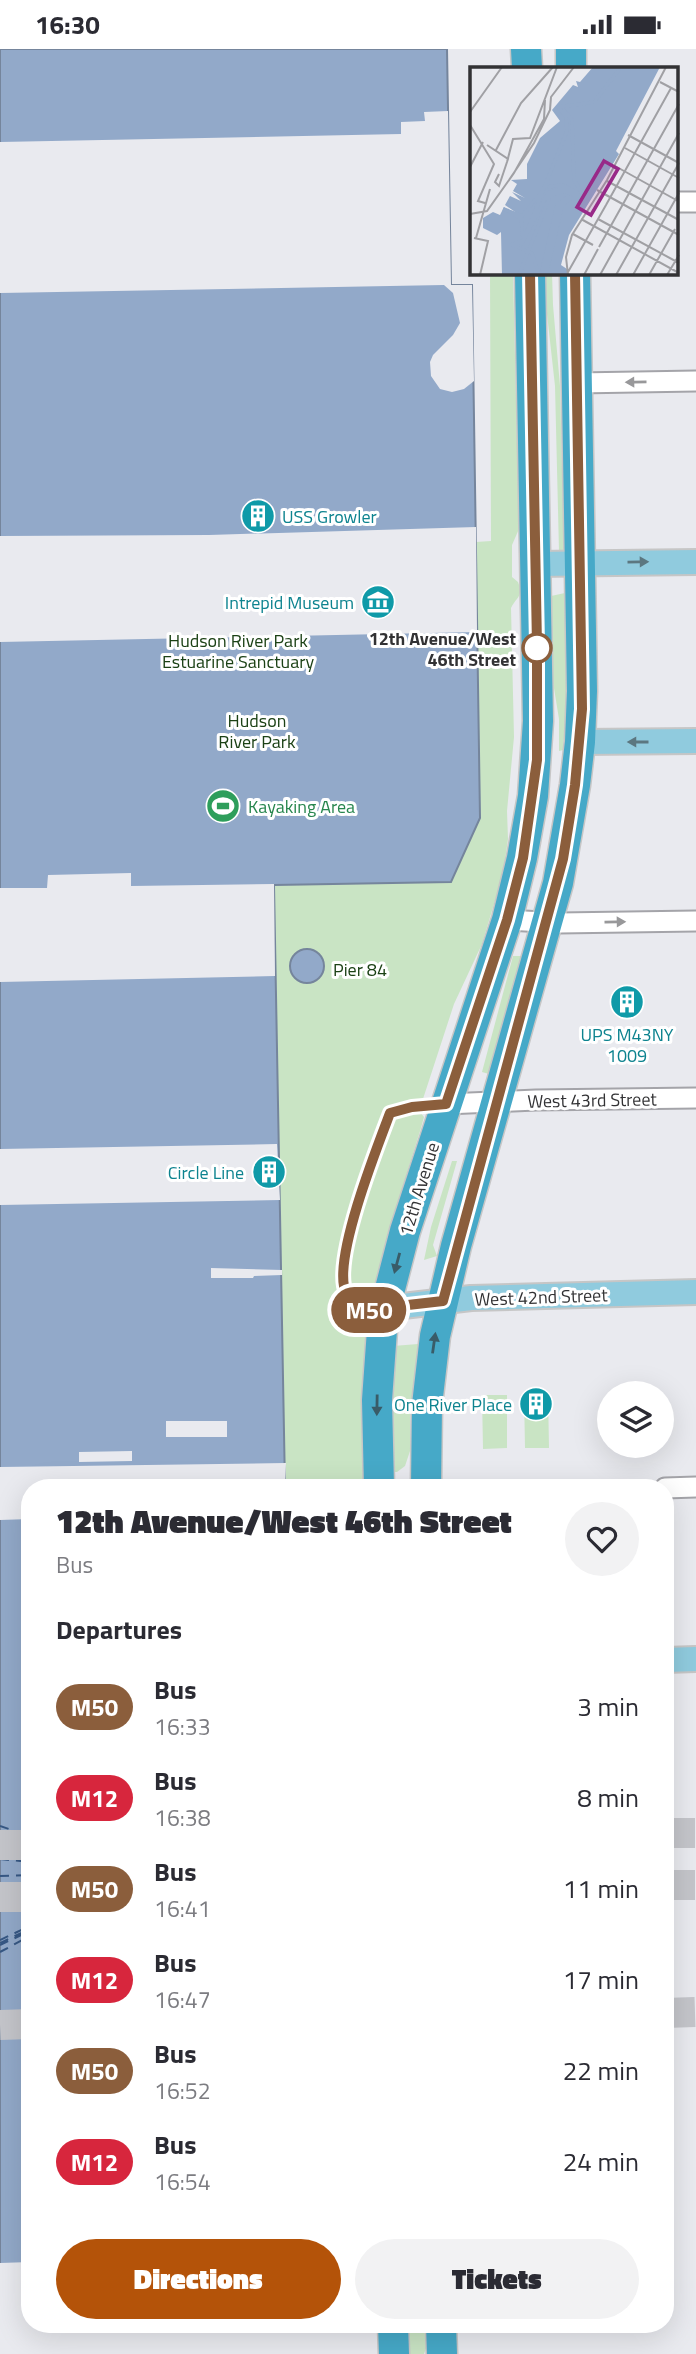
<!DOCTYPE html>
<html lang="en">
<head>
<meta charset="utf-8">
<style>
	body { margin:0; font-family:"Titillium Web",sans-serif; background:#f2f2f3; color:#2b2b33; height:100vh; display:flex; flex-direction:column; font-size:26px; white-space:nowrap }
	* { box-sizing:border-box; margin:0 }
	p { font-size:23px; color:#7c7c81 }
	.icon { flex:none; width:38px; height:38px; fill:none; stroke:currentColor; stroke-width:2; stroke-linecap:round; stroke-linejoin:round }
	.map { position:relative; flex:1; overflow:hidden }
	.side { position:absolute; left:21px; top:1430px; width:653px; height:854px; display:flex; flex-direction:column; background:#fff; border-radius:28px; box-shadow:0 7px 28px #0002 }
	.side>* { flex:none }
	.badge { padding:0 14px; border-radius:23px; font-size:24px; line-height:46px }
	.fabs { position:absolute; left:597px; top:1332px; display:grid; gap:14px }
	.fabs a { display:grid; place-items:center; width:77px; height:77px; border-radius:50%; background:#fff; box-shadow:0 7px 28px #0002; font-size:35px }
	.map>.badge { position:absolute; translate:-50% -50%; box-shadow:0 0 0 4px #fff }
	h2 { padding:0 35px; font-size:26px; line-height:63px }
	.round { display:grid; place-items:center; flex:none; width:74px; height:74px; border-radius:37px; background:#f2f2f3 }
	.overview { display:flex; align-items:center; justify-content:space-between; height:119px; padding:0 35px }
	h1 { font-size:33px; font-weight:800; line-height:52px }
	.cta { display:flex; gap:14px; margin-top:auto; padding:14px 35px }
	.cta a { flex:1; height:80px; border-radius:42px; background:#b45309; color:#fff; font-size:28px; font-weight:800; line-height:80px; text-align:center }
	.cta a+a { background:#f2f2f3; color:#2b2b33 }
	ul { padding:0; list-style:none }
	li { display:flex; align-items:center; gap:21px; height:91px; padding:0 35px }
	li div { flex:1 }
	li b { display:block; font-size:26px }
	li em { font-style:normal }
	li .badge { min-width:77px; font-weight:700; text-align:center }
	.status { display:flex; justify-content:space-between; align-items:center; height:49px; padding:0 35px; background:#fff; direction:ltr }
	.status svg { height:19px; fill:currentColor }
	.map>svg:first-child { display:block }
</style>
</head>
<body>
<div class="status"><b>16:30</b><svg viewBox="0 0 49 12"><path d="M0 12V9h3v3zM5 12V6h3v6zM10 12V3h3v9zM15 12V0h3v12zM26 1h20v11H26zM47 4h2v5h-2z"/></svg></div>
<div class="map">
<svg width="696" height="2305" viewBox="0 0 696 2305">
	<rect width="100%" height="100%" fill="#e9eaef"/>
	<path fill="#c9e4c4" d="M 490,224 L 513,224 L 519,480 L 512,496 L 512,528 L 518,533 C 524,548 516,548 511,559 L 514,688 L 507,762 L 508,790 L 503,825 L 482,895 L 454,955 L 421,1056 L 420,1063 L 424,1068 L 421,1079 L 392,1172 L 374,1246 L 365,1431 L 358,1434 L 358,1438 L 30,1438 L 0,368 L 474,363 L 476,493 L 491,492 Z
		M 546,224 L 552,224 L 553,256 L 560,337 L 564,502 L 559,502 L 555,337 L 546,256 Z
		M 565,544 L 567,650 L 563,701 L 559,702 L 559,670 L 553,633 L 551,547 Z
		M 513,907 L 523,907 L 489,1025 L 482,1023 Z
		M 452,1112 L 457,1112 L 433,1196 L 437,1207 L 424,1211 L 431,1178 Z
		M 418,1295 L 410,1367 L 410,1402 L 405,1417 L 397,1423 L 392,1423 L 391,1414 L 393,1297 Z
		M 524,1345 L 548,1345 L 549,1399 L 525,1399 Z
		M 482,1346 L 507,1346 L 507,1399 L 483,1400 Z
		M 406,2275 L 424,2275 L 426,2299 L 424,2305 L 407,2305 Z"/>
	<path fill="#92a9c9" stroke="#75859c" stroke-width="2" d="M 0,0 L 447,0 L 451,236 L 472,236 L 480,769 L 451,833 L 274,836 L 285,1438 L 30,1438 L 30,2275 L 0,2305 Z
		M290 917a17 17 0 1 1 34 0a17 17 0 1 1-34 0Z"/>
	<path fill="#e9eaef" d="M 448,62 L 451,236 L 472,236 L 474,332 L 464,340 L 452,343 L 440,340 L 431,327 L 430,313 L 433,306 L 453,286 L 460,274 L 453,244 L 444,236 L 0,244 L 0,93 L 401,85 L 401,73 L 425,72 L 424,63 Z
		M 476,478 L 477,583 L 0,593 L 0,487 L 209,486 Z
		M 131,824 L 131,837 L 274,835 L 275,927 L 0,933 L 0,839 L 47,839 L 48,826 Z
		M 277,1095 L 280,1151 L 0,1156 L 0,1100 Z
		M 211,1219 L 282,1221 L 282,1226 L 254,1227 L 253,1229 L 211,1229 Z
		M 166,1372 L 227,1372 L 227,1388 L 166,1388 Z
		M 132,1402 L 132,1412 L 79,1413 L 79,1403 Z
		M 286,1414 L 285,1438 L 30,1438 L 30,1470 L 0,1471 L 0,1418 Z
		M 30,2213 L 30,2275 L 324,2275 L 325,2305 L 0,2305 L 0,2214 Z"/>
	<g fill="none" stroke-linecap="round" stroke-linejoin="round">
		<path stroke="#375884" stroke-width="2" stroke-dasharray="9 7" stroke-linecap="butt" d="M 0,1777 L 30,1787
			M 0,1810 L 30,1813
			M 0,1827 L 30,1826
			M 0,1848 L 30,1843
			M 0,1891 L 30,1877
			M 0,1894 L 30,1880
			M 0,1896 L 30,1882
			M 0,1903 L 30,1887"/>
		<path stroke="#c4c5ca" stroke-width="30" stroke-dasharray="30 15" stroke-linecap="butt" d="M 665,1784 L 696,1784
			M 0,1796 L 30,1796
			M 665,1836 L 696,1836
			M 0,1848 L 30,1848
			M 665,1964 L 696,1963
			M 0,1976 L 30,1975"/>
		<g stroke="#a4a4a9" stroke-width="23">
			<path id="minor" d="M 677,153 L 696,153
				M 577,334 L 696,332
				M 507,871 L 559,874 L 696,872
				M 446,1055 L 536,1051 L 696,1049
				M 665,1439 L 696,1438"/>
		</g>
		<g stroke="#c6c6c6" stroke-width="28">
			<path id="major" d="M 536,515 L 696,513
				M 580,693 L 696,692
				M 386,1259 L 471,1249 L 696,1243
				M 665,1611 L 696,1610"/>
		</g>
		<g stroke="#c6c6c6" stroke-width="33">
			<path id="highway" d="M 526,0 L 527,19
				M 571,0 L 571,19
				M 379,1438 L 377,1351 L 383,1267 L 405,1182 L 507,871 L 522,809 L 533,747 L 538,672 L 530,224
				M 426,1438 L 427,1356 L 435,1287 L 456,1197 L 558,834 L 575,736 L 580,693 L 582,642 L 575,224
				M 393,2275 L 394,2305
				M 441,2275 L 442,2305"/>
		</g>
		<use href="#minor" stroke="#fff" stroke-width="19"/>
		<use href="#major" stroke="#90cbde" stroke-width="24"/>
		<use href="#highway" stroke="#46a9c8" stroke-width="30"/>
	</g>
	<defs><path id="oneway-solid" d="M-6-.8H1V-3.2L6.5 0L1 3.2V.8H-6Z" transform="scale(1.75)"/></defs>
	<g fill="#98989a">
		<use href="#oneway-solid" transform="translate(636 333) rotate(179)"/>
		<use href="#oneway-solid" transform="translate(615 873) rotate(-1)"/>
	</g>
	<g fill="#5c7780">
		<use href="#oneway-solid" transform="translate(638 513) rotate(-1)"/>
		<use href="#oneway-solid" transform="translate(638 693) rotate(180)"/>
	</g>
	<g fill="#395c68">
		<use href="#oneway-solid" transform="translate(397 1214) rotate(105)"/>
		<use href="#oneway-solid" transform="translate(434 1294) rotate(-82)"/>
		<use href="#oneway-solid" transform="translate(377 1356) rotate(91)"/>
	</g>
	<g fill="none" stroke-linecap="round" stroke-linejoin="round">
		<g stroke="#fff" stroke-width="16">
			<path id="line" d="M 530,224 L 537,596 L 537,711 L 523,809 L 507,871 L 446,1055 L 412,1058 L 390,1064 C 376,1101 337,1200 344,1237 C 346,1248 353,1257 364,1261 L 443,1252 L 563,810 L 575,736 L 582,660 L 575,224"/>
		</g>
		<use href="#line" stroke="#8b5e3c" stroke-width="10"/>
	</g>
	<defs>
		<g id="building-disc" transform="scale(1.75)"><circle r="9.5" fill="#0f9aa8" stroke="#fff"/><path d="M-4-6H4V6H1V3H-1V6H-4ZM-2.5-4.3h1.7v1.8h-1.7ZM.8-4.3h1.7v1.8H.8ZM-2.5-1h1.7V.8h-1.7ZM.8-1h1.7V.8H.8Z" fill="#fff"/></g>
		<g id="museum-disc" transform="scale(1.75)"><circle r="9.5" fill="#0f9aa8" stroke="#fff"/><path d="M0-6L6-3V-2H-6V-3ZM-5-1h2V3h-2ZM-1-1h2V3h-2ZM3-1h2V3H3ZM-6 4H6V6H-6Z" fill="#fff"/></g>
		<g id="stadium-disc" transform="scale(1.75)"><circle r="9.5" fill="#2e9e5b" stroke="#fff"/><path d="M0-5a6.5 5 0 1 0 0 10a6.5 5 0 1 0 0-10ZM-3.5-1.8h7v3.6h-7Z" fill="#fff"/></g>
	</defs>
	<g fill-rule="evenodd">
		<use href="#building-disc" x="258" y="467"/>
		<use href="#museum-disc" x="378" y="553"/>
		<use href="#stadium-disc" x="223" y="757"/>
		<use href="#building-disc" x="627" y="953"/>
		<use href="#building-disc" x="269" y="1123"/>
		<use href="#building-disc" x="536" y="1355"/>
	</g>
	<circle fill="#fff" stroke="#8b5e3c" stroke-width="3.5" cx="537" cy="599" r="14"/>
	<g text-anchor="middle" dominant-baseline="central" stroke-width="6" stroke-linejoin="round" paint-order="stroke">
		<g font-size="18" fill="#0d838f" stroke="#fff" text-anchor="end">
			<text x="282" y="467" text-anchor="start">USS Growler</text>
			<text x="354" y="553">Intrepid Museum</text>
			<text x="627" y="985" text-anchor="middle">UPS M43NY<tspan x="627" dy="21">1009</tspan></text>
			<text x="244" y="1123">Circle Line</text>
			<text x="512" y="1355">One River Place</text>
		</g>
		<g font-size="18" font-weight="bold" fill="#323234" stroke="#fff" text-anchor="end">
			<text x="516" y="589">12th Avenue/West<tspan x="516" dy="21">46th Street</tspan></text>
		</g>
		<g font-size="18" fill="#1b4115" stroke="#fff">
			<text x="238" y="591">Hudson River Park<tspan x="238" dy="21">Estuarine Sanctuary</tspan></text>
			<text x="257" y="671">Hudson<tspan x="257" dy="21">River Park</tspan></text>
			<text x="360" y="920">Pier 84</text>
		</g>
		<g font-size="18" fill="#27864d" stroke="#fff" text-anchor="start">
			<text x="248" y="757">Kayaking Area</text>
		</g>
		<g font-size="18" fill="#323234" stroke="#fff">
			<text transform="translate(592 1051) rotate(-1)">West 43rd Street</text>
			<text transform="translate(419 1140) rotate(-73)">12th Avenue</text>
			<text transform="translate(541 1248) rotate(-2)">West 42nd Street</text>
		</g>
	</g>
	<g transform="translate(470 18)">
		<rect width="208" height="208" fill="#e9eaef"/>
		<path d="M 123,0 L 190,0 L 146,84 L 149,87 L 99,168 L 91,198 L 97,202 L 97,208 L 32,208 L 31,165 L 27,168 L 13,161 L 13,151 L 23,145 L 30,148 L 34,140 L 48,147 L 35,138 L 40,129 L 51,134 L 42,125 L 55,131 L 43,124 L 47,117 L 41,113 L 57,112 L 57,97 L 70,71 L 90,54 L 82,43 L 103,18 L 108,20 L 106,14 L 110,15 Z" fill="#92a9c9"/>
		<path fill="none" stroke="#92a9c9" stroke-width="3.5" d="M 88,40 L 124,35 L 151,0M 93,42 L 102,53 L 104,113 L 115,131M 77,120 L 93,118 L 108,126M 33,142 L 52,149 L 73,123M 37,143 L 51,152 L 53,171M 41,178 L 53,174 L 97,64 L 96,50 L 87,39M 42,178 L 62,186 L 69,208M 51,178 L 78,126 L 94,121 L 109,128M 49,208 L 80,129 L 93,124 L 116,132M 71,208 L 87,138 L 96,131 L 111,131M 73,208 L 89,139 L 94,133M 76,208 L 92,139 L 101,131"/>
		<path fill="none" stroke="#a0a0a4" stroke-width="2" d="M 190,15 L 209,25M 0,45 L 32,0M 0,58 L 24,97 L 8,134 L 15,136M 158,68 L 209,96M 17,78 L 38,92 L 29,119 L 25,115 L 29,107M 155,81 L 209,111M 26,83 L 51,36 L 83,0M 37,95 L 43,72 L 60,71 L 87,0M 145,99 L 208,134M 0,100 L 13,75M 39,113 L 64,76 L 80,43 L 81,30 L 104,0M 137,114 L 209,153M 127,123 L 209,168M 136,138 L 201,21M 0,147 L 17,144 L 44,106 L 74,52 L 75,33M 111,152 L 209,206M 128,152 L 209,196M 103,167 L 123,178M 4,171 L 18,174 L 10,208M 6,171 L 20,122M 129,180 L 209,37M 98,205 L 136,138M 98,208 L 96,190 L 102,168 L 137,113 L 196,0M 114,208 L 128,182M 130,208 L 209,66M 146,208 L 209,96M 163,208 L 209,126M 179,208 L 205,162M 197,208 L 209,188"/>
		<path fill="#982988" fill-opacity="0.15" stroke="#982988" stroke-width="3.5" d="M 134,94 L 148,102 L 121,148 L 107,140 Z"/>
		<rect width="208" height="208" fill="none" stroke="#323234" stroke-width="3.5"/>
	</g>
</svg>
<div class="fabs">
<a><svg class="icon" aria-label="layers" viewBox="0 0 24 24"><path d="M12 4l9 5-9 5-9-5zM3 14l9 5 9-5"/></svg></a>
</div>
<b class="badge" style="left:369px;top:1261px;background:#8b5e3c;color:#fff">M50</b>
<section class="side">
<div class="overview"><div><h1>12th Avenue/West 46th Street</h1><p>Bus</p></div><a class="round"><svg class="icon" aria-label="heart" viewBox="0 0 24 24"><path d="M12 20l-8-8c-3-5 5-10 8-4 3-6 11-1 8 4z"/></svg></a></div>
<h2>Departures</h2>
<ul>
<li><span class="badge" style="background:#8b5e3c;color:#fff">M50</span><div><b>Bus</b><p>16:33</p></div><em>3 min</em></li>
<li><span class="badge" style="background:#d7263d;color:#fff">M12</span><div><b>Bus</b><p>16:38</p></div><em>8 min</em></li>
<li><span class="badge" style="background:#8b5e3c;color:#fff">M50</span><div><b>Bus</b><p>16:41</p></div><em>11 min</em></li>
<li><span class="badge" style="background:#d7263d;color:#fff">M12</span><div><b>Bus</b><p>16:47</p></div><em>17 min</em></li>
<li><span class="badge" style="background:#8b5e3c;color:#fff">M50</span><div><b>Bus</b><p>16:52</p></div><em>22 min</em></li>
<li><span class="badge" style="background:#d7263d;color:#fff">M12</span><div><b>Bus</b><p>16:54</p></div><em>24 min</em></li>
</ul>
<div class="cta"><a>Directions</a><a>Tickets</a></div>
</section>
</div>
</body>
</html>
